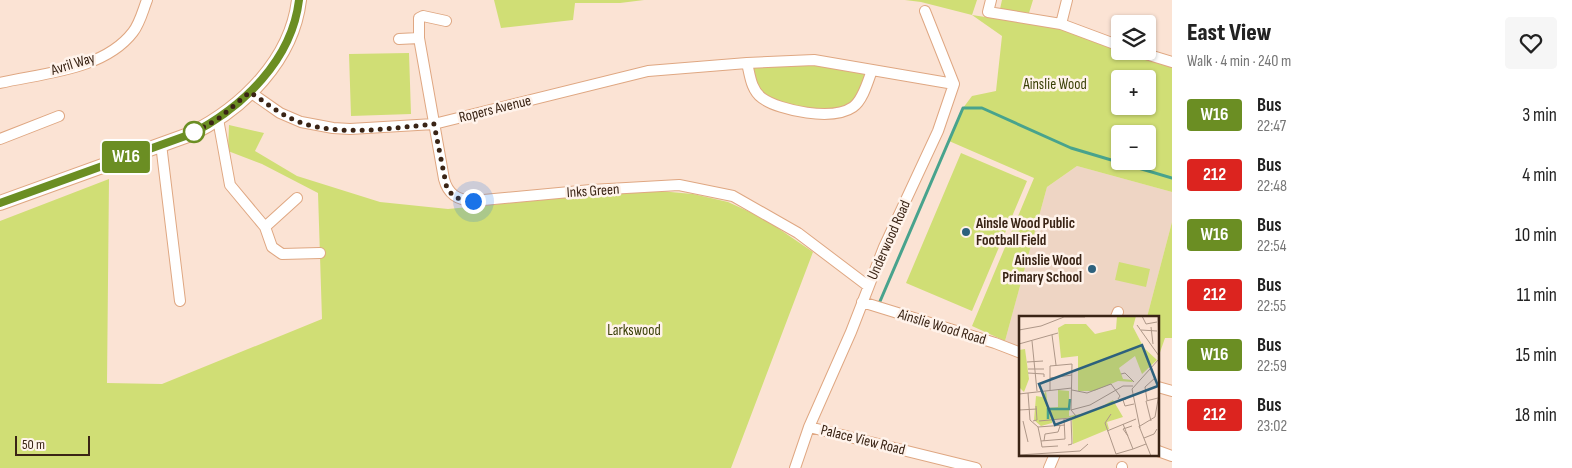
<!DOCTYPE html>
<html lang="en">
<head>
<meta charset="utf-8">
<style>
	body { margin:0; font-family:"Sofia Sans Condensed",sans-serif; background:#f6f6f6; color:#222; height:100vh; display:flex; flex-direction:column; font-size:19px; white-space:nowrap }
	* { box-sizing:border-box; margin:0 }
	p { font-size:16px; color:#767676 }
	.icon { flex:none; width:28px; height:28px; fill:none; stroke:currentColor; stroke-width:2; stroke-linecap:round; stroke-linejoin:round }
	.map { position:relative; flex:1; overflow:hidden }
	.sheet { display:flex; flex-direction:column; background:#fff; width:400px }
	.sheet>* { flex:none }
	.badge { padding:0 10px; border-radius:4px; font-size:18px; line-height:32px }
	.buttons { position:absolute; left:1111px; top:15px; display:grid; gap:10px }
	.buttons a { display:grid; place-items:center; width:45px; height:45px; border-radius:5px; background:#fff; box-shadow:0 1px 4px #0004; font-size:25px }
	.scale { position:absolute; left:15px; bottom:12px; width:75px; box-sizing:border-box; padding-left:5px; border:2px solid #3a2415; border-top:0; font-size:14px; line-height:18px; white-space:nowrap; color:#3a2415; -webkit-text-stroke:4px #fff3eb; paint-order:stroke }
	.you { position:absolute; width:25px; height:25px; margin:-12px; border:4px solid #fff; border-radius:50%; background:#1a73e8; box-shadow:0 0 0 8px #1a73e833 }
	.map>.badge { position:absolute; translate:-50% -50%; box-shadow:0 0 0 2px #fff }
	.round { display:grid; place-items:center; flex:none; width:52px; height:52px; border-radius:5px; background:#f6f6f6 }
	.head { display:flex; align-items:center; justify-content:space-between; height:85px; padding:0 15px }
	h1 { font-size:24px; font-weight:800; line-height:38px }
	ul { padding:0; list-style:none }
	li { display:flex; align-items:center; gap:15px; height:60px; padding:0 15px }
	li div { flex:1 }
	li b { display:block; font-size:19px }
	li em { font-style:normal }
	li .badge { min-width:55px; font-weight:700; text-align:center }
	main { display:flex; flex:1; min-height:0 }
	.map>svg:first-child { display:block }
</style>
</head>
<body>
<main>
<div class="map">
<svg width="1172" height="468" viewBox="0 0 1172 468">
	<rect width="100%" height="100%" fill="#fbe3d4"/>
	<path fill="#eed5c4" d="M 1077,166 L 1172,192 L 1172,222 L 1147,317 L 1021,317 L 1021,347 L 1005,341 L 1047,187 Z"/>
	<path fill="#d0de75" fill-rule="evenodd" d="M 494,0 L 644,0 L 620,3 L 575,3 L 573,20 L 501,28 Z
		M 905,0 L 977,0 L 972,15 L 1063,29 L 1120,49 L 1120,51 L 1127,51 L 1172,65 L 1172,192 L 1077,166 L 1047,187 L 1005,341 L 972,326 L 1034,178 L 949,141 L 963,108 L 972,96 L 996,91 L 1002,36 L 972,15 L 921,2 ZM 1120,79 L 1148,79 L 1148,106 L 1120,106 ZM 1120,134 L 1148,134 L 1148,161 L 1120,161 Z
		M 1002,0 L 1033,0 L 1029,13 L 1000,9 Z
		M 409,53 L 411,114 L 351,116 L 349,54 Z
		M 814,60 L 872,70 L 855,107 L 812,114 L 761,97 L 747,63 Z
		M 229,125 L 264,133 L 255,151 L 297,176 L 380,202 L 448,209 L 648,190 L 693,194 L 728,202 L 763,218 L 813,252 L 731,468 L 0,468 L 0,221 L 109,179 L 107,383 L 162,384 L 322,319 L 318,193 L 262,164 L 228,151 Z
		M 961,153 L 1027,181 L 972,311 L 906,283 Z
		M 1172,222 L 1172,338 L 1165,338 L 1158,358 L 1158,317 L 1147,317 Z
		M 1119,262 L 1150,269 L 1146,287 L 1115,280 Z"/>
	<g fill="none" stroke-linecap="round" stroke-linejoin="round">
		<path stroke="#48a38d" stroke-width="3" d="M 878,306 L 963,108 L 982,108 L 1071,148 L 1172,178"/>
		<g stroke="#dfa782" stroke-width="12">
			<path id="minor" d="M 991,0 L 988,12 L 1061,24 L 1120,46
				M 446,21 L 423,16 L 419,18 L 419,38 L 444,179 C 448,194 457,200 473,201 L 591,190 L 679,185 L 733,196 L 798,233 L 868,286
				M 1061,24 L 1067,0
				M 399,39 L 419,38
				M 1136,51 L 1172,62
				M 747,63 C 750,75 751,90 762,98 C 780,111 833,121 853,107 C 863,100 868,81 872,70
				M 0,83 C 43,73 104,70 133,32 C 140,23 143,10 147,0
				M 250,92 L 280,113 L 301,122 L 333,128 L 350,129 L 434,124 L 648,71 L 747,63 L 814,60 L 954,84
				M 218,119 L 230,185 L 265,227 L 272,247 L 282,254 L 320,253
				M 0,139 L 59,116
				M 161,144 L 180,301
				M 265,227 L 297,198
				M 862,302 L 995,343 L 1021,353
				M 1116,317 L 1118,312
				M 1158,387 L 1172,391
				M 809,427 L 976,468
				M 1158,451 L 1172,456
				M 795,468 L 809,427 L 851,332 L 884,247 L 938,131 L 954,84 L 925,11
				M 1049,468 L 1055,454
				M 1122,468 L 1122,467"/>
		</g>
		<g stroke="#dfa782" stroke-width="16">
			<path id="major" d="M 0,203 L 191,134 C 243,108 292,60 299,0"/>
		</g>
		<use href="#minor" stroke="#fff" stroke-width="10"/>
		<use href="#major" stroke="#fff" stroke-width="14"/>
	</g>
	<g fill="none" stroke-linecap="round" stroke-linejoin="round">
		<g stroke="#fff" stroke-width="11">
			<path id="line" d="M 0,203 L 191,134 C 243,107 292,60 299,0"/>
		</g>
		<use href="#line" stroke="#6b8e23" stroke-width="8"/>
		<path stroke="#3a2415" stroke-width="5" stroke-dasharray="0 9" d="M 194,132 L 191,134 L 218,119 L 250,92 C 266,103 281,115 299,122 C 340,137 392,128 434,124 L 447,189 C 455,198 461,201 473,201"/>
	</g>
	<circle fill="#fff" stroke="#6b8e23" stroke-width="2.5" cx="194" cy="132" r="10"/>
	<g fill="#2d617d" stroke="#fff3eb" stroke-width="2">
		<circle cx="966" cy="232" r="5"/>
		<circle cx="1092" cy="269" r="5"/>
	</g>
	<g text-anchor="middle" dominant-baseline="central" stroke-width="5" stroke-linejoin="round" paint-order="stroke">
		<g font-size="15" fill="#3a2415" stroke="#fff3eb">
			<text transform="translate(73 64) rotate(-17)">Avril Way</text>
			<text transform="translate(495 109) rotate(-14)">Ropers Avenue</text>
			<text transform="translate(593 191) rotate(-4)">Inks Green</text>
			<text transform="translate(889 240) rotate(-66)">Underwood Road</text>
			<text transform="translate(942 327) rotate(17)">Ainslie Wood Road</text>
			<text transform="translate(863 440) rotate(14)">Palace View Road</text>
		</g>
		<g font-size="15" fill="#3b4008" stroke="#fff3eb">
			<text x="1055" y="84">Ainslie Wood</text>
			<text x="634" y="330">Larkswood</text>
		</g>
		<g font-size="15" font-weight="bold" fill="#3a2415" stroke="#fff3eb" text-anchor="start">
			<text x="976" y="223">Ainsle Wood Public<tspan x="976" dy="17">Football Field</tspan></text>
			<text x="1082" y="260" text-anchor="end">Ainslie Wood<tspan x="1082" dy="17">Primary School</tspan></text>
		</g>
	</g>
	<g transform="translate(1019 316)">
		<rect width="140" height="140" fill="#fbe3d4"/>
		<path d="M 98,0 L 117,0 L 114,11 L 125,32 L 138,44 L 123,58 L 116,40 L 100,52 L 104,63 L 113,64 L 114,66 L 99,65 L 75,75 L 59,75 L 59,40 L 42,42 L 39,12 L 46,8 L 67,8 L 76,18 L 97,13 ZM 6,33 L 10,63 L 5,76 L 0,71 L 0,34 ZM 39,74 L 50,75 L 50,100 L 73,96 L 94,84 L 104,101 L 88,106 L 90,113 L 54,128 L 53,101 L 33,104 L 33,107 L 22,110 L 15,104 L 17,80 L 23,81 L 27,75 L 29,92 L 39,91 Z" fill="#d0de75"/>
		<path fill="none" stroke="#48a38d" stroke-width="2.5" d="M 29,103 L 29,93 L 50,93 L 51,83"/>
		<path fill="none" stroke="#ae9788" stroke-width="1" d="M 123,0 L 127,8 L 138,6M 139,0 L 140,24M 118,9 L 140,40M 132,11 L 134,28M 0,14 L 22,10 L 45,1 L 66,1M 122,14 L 138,15M 33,19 L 37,49M 13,25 L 18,75M 0,28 L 39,17M 8,46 L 24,45M 9,53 L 25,53M 9,57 L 25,58 L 25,61M 102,58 L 106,57 L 115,66M 31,62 L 53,59M 31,74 L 31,50 L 53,48 L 52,94 L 57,100M 53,74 L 68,77 L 92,68 L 101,80 L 99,83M 9,77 L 11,104M 0,78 L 53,72M 107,83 L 104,84 L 106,90 L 115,88M 128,84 L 126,71 L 137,61M 0,94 L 18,93M 52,94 L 71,89 L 104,70 L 114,70M 92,98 L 86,107 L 97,138M 11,104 L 19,111 L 22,125 L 46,123 L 45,103M 4,105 L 9,126M 14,105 L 18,104 L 17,90M 20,105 L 52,102 L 53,128 L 49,129M 132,105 L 127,85 L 139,82M 104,108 L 114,133 L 127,128M 120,110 L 132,140M 121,110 L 136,101 L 140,78M 19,111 L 46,109M 121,112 L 113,73 L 140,43M 88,115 L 117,103M 109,120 L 104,113 L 113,110M 125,122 L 135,118 L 138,113M 22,125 L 23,131 L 39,130M 25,125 L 26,118 L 39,116 L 41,110M 97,138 L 114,133M 0,139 L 61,135 L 69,128"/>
		<path fill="#2d617d" fill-opacity="0.15" stroke="#2d617d" stroke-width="2.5" d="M 123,29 L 139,70 L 36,109 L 20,68 Z"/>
		<rect width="140" height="140" fill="none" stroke="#3a2415" stroke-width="2.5"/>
	</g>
</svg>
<div class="buttons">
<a><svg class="icon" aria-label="layers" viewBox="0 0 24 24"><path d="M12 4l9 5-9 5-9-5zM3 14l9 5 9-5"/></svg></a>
<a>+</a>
<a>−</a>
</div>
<div class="scale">50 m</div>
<div class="you" style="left:473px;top:201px"></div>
<b class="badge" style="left:126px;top:157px;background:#6b8e23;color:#fff">W16</b>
</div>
<section class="sheet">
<div class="head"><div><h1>East View</h1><p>Walk · 4 min · 240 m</p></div><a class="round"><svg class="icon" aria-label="heart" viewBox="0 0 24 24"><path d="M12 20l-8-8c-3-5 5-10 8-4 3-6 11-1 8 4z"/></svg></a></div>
<ul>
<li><span class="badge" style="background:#6b8e23;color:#fff">W16</span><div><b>Bus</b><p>22:47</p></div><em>3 min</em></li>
<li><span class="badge" style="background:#dc241f;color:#fff">212</span><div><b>Bus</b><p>22:48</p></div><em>4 min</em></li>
<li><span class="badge" style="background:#6b8e23;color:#fff">W16</span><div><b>Bus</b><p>22:54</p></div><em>10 min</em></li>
<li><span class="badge" style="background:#dc241f;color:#fff">212</span><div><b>Bus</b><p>22:55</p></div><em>11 min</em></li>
<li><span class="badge" style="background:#6b8e23;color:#fff">W16</span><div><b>Bus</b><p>22:59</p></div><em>15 min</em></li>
<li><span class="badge" style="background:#dc241f;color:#fff">212</span><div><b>Bus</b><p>23:02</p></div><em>18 min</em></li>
</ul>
</section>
</main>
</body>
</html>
